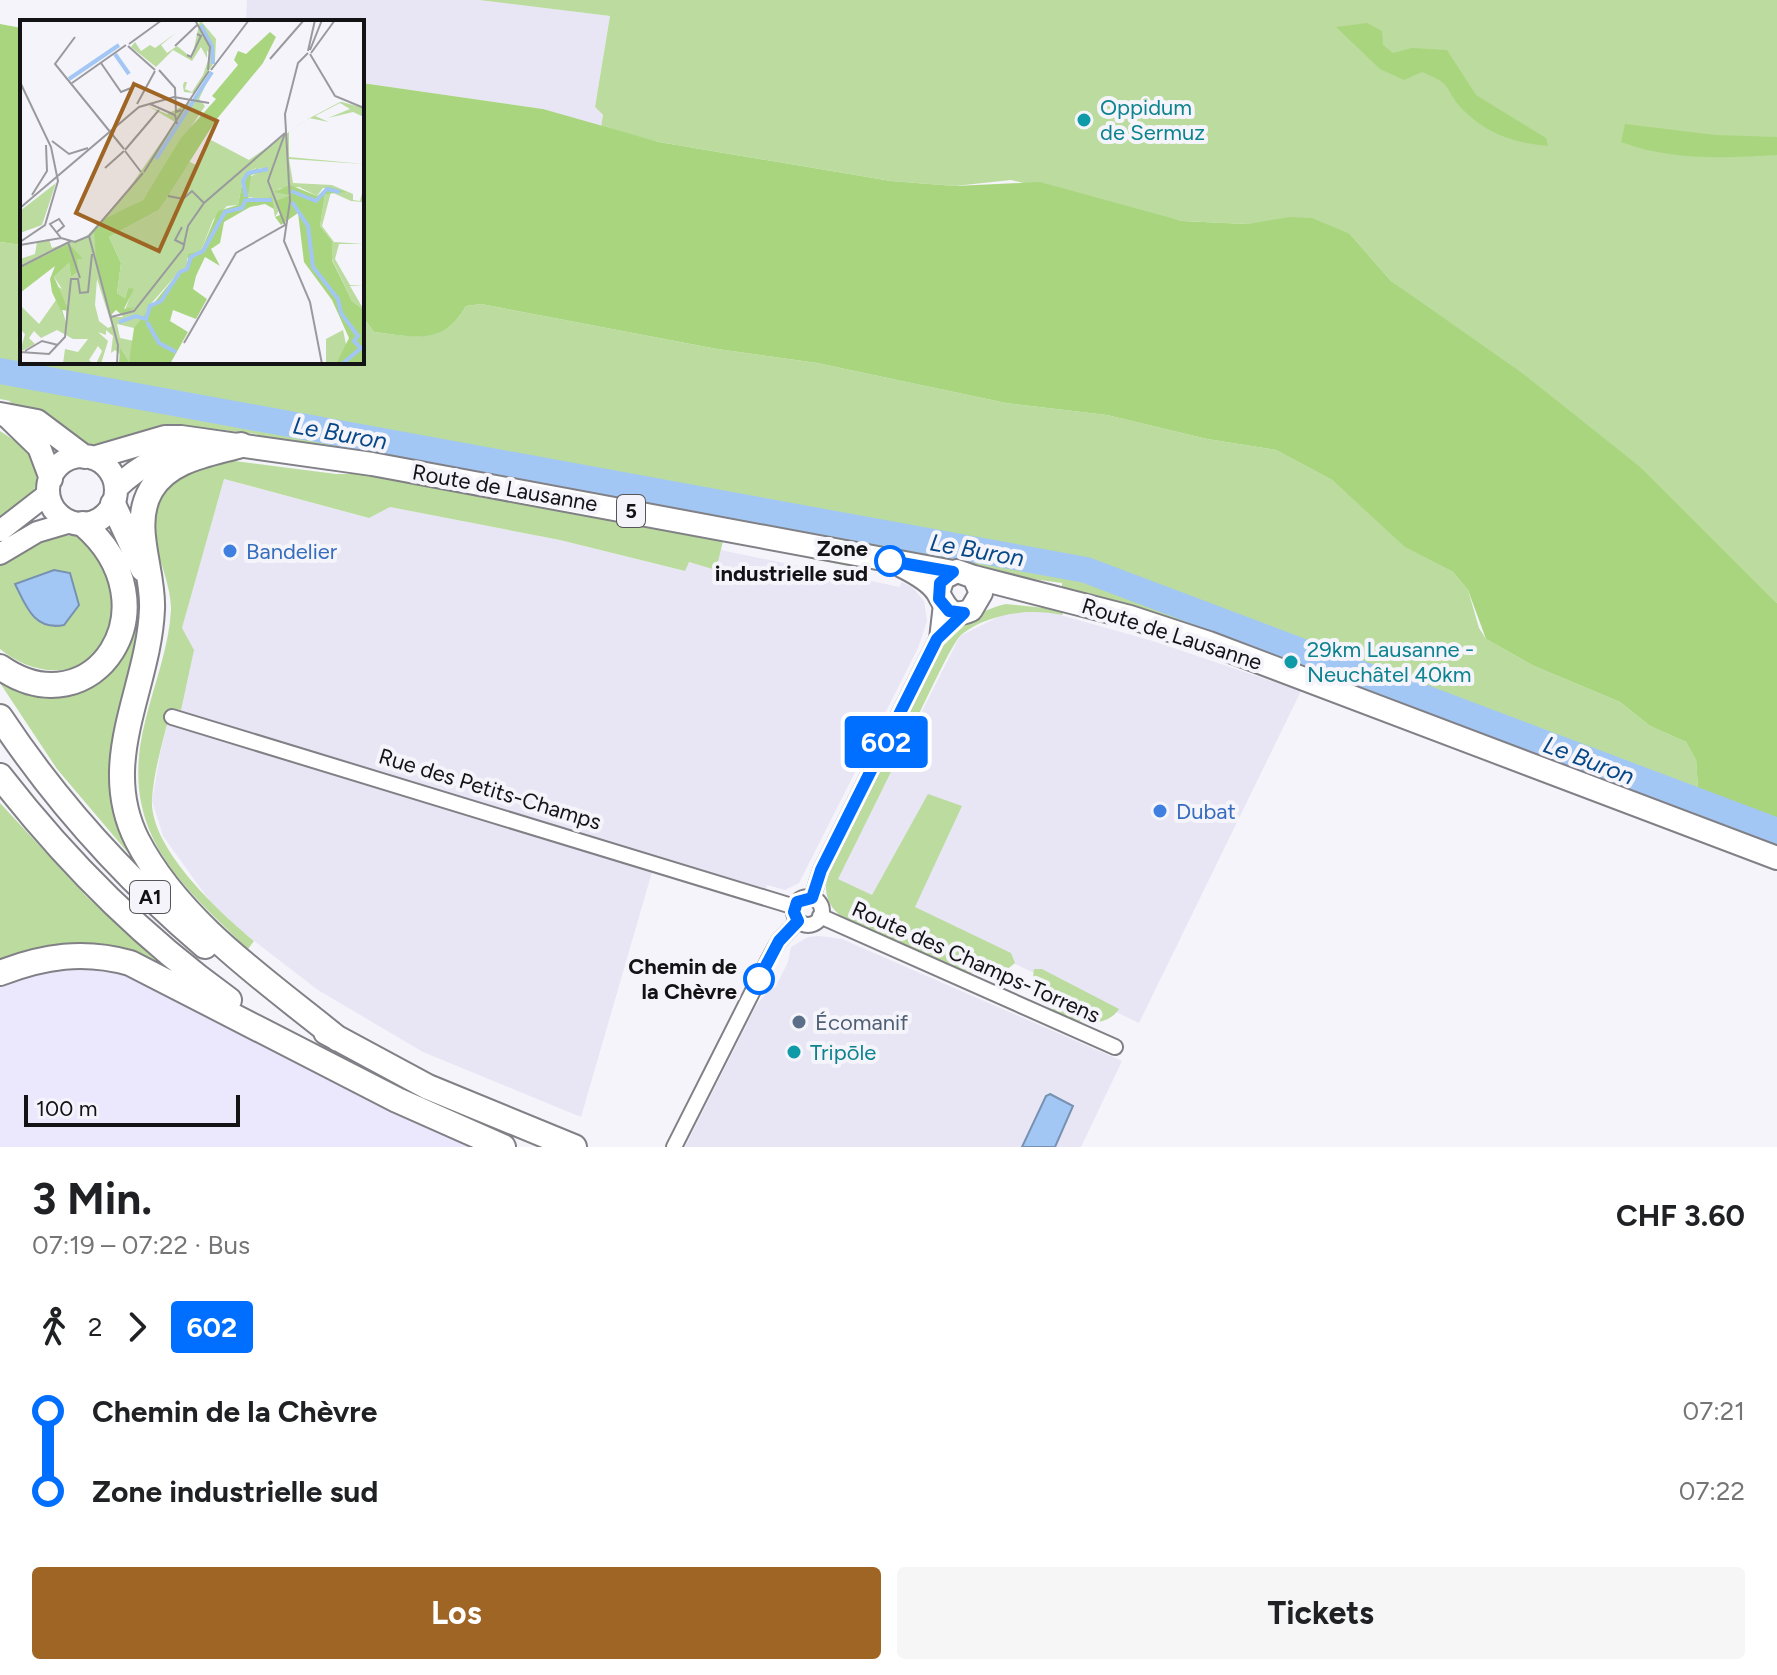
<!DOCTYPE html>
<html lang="de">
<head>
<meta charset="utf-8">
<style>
	body { margin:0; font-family:Figtree,sans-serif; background:#f6f6f6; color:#202124; height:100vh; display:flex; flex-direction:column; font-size:30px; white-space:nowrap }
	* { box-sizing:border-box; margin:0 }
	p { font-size:26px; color:#757577 }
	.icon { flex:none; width:44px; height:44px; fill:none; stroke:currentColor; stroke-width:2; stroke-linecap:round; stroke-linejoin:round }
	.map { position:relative; height:1147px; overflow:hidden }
	.sheet { display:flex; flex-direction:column; background:#fff; flex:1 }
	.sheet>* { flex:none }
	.badge { padding:0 16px; border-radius:6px; font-size:28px; line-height:52px }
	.scale { position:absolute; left:24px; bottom:20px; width:216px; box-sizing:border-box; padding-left:8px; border:4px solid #131215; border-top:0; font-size:22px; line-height:28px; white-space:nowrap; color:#131215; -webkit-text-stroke:6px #f4f4fa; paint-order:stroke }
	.map>.badge { position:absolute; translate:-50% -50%; box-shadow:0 0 0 4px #fff }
	.legs { display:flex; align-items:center; gap:12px; height:88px; padding:0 32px; font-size:26px }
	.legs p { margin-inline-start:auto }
	.head { display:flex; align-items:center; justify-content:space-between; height:136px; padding:0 32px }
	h1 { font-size:44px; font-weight:700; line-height:60px }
	.button { display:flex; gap:16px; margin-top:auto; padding:16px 32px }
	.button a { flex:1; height:92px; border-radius:8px; background:#9f6524; color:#fff; font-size:32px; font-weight:700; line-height:92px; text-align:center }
	.button a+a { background:#f6f6f6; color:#202124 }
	ul { padding:0 32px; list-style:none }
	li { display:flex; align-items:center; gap:28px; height:80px; font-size:30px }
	li i { display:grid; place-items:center; width:12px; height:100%; margin:0 10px; background:currentColor }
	li i::after { content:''; width:20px; height:20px; margin:-10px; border:6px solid; border-radius:50%; background:#fff }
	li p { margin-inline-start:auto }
	li:first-child i { background:linear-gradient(#0000 50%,currentColor 0) }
	li:last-child i { background:linear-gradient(currentColor 50%,#0000 0) }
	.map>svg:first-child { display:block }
</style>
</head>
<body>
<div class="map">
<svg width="1777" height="1147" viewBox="0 0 1777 1147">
	<rect width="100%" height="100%" fill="#f4f4fa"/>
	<path fill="#ebe7fd" d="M 84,955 L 503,1147 L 0,1147 L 0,973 Z"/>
	<path fill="#e8e6f4" d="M 247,0 L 479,0 L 610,16 L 595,107 L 603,115 L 601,127 L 543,109 L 362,83 L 362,22 L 246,22 Z
		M 224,479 L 368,518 L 390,507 L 560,540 L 684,571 L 688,562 L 715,569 L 721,550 L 900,587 L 901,582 L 912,587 L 924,601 L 927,621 L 918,648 L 799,883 L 785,890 L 767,885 L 760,904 L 652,872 L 581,1117 L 423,1052 L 318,990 L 235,926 L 209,900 L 163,836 L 152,801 L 160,754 L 171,708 L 181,710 L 182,628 Z
		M 1046,611 L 1153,641 L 1301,691 L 1139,1023 L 837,879 L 960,636 L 1004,614 Z
		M 819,936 L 842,939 L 1122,1061 L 1081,1147 L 685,1147 L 756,1006 L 771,987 L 775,988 L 788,962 L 791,947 L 808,937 Z"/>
	<path fill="#bbdc9e" d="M 479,0 L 1777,0 L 1777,603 L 1644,470 L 1391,281 L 1350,234 L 1267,222 L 1247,224 L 1182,221 L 1011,180 L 955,186 L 891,181 L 659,142 L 601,127 L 603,115 L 595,107 L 610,16 Z
		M 0,242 L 22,245 L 22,362 L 362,362 L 362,316 L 374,332 C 413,337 445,345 466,306 L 481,304 L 717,349 L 817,363 L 1006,403 L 1107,415 L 1207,439 L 1276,450 L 1332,480 L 1406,547 L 1453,572 L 1468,590 L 1479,628 L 1486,639 L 1534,666 L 1620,702 L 1650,726 L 1686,742 L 1696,758 L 1699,802 L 1777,831 L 1777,858 L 1162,616 L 1062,588 L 1062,583 L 1002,575 L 965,560 L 932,559 L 917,552 L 915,557 L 258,439 L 257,434 L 214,429 L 213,433 L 101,447 L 81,442 L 11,406 L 10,401 L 0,399 Z
		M 0,431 L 32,452 C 45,493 30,498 0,523 Z
		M 227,460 L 336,474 L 374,474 L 864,565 L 863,569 L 723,541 L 716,570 L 689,562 L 685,571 L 560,540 L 390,507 L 369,518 L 224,479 L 182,628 L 194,650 L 181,710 L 171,708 C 164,738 154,769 152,799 C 149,848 220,913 254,941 L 248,949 C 176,880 118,830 145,722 C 154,685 169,647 171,610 C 172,578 143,529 153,504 C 157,493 168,483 174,474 Z
		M 75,535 L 88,540 C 100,563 113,583 114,609 C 114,617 110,625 107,633 C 87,684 32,676 0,649 L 0,563 L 48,537 Z
		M 131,565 C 155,625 121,676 115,735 C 113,757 134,831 140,857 L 135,861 L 57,769 L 0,683 L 0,675 L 54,691 L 133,625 L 135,596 L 128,567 Z
		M 1006,604 L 1065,610 L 1062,615 C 1030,608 988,613 961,635 C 950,645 909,736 899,757 L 892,754 L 890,749 C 918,693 938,619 1006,604 Z
		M 885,769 L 891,772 L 838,879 L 872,895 L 928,794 L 962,806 L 915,907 L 1011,953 L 1015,963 L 1005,971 L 969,973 L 846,920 C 836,913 827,904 826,890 C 824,860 865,799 879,771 Z
		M 0,803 L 86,896 L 162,966 L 146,963 L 0,969 Z
		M 1034,969 L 1042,969 L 1119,1009 C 1099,1039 1042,1014 1032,985 Z"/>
	<path fill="#a9d57f" d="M 1367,23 L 1382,31 L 1383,45 L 1393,53 L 1412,48 L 1447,50 L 1476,95 L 1546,138 L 1548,146 C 1514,143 1487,134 1462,109 C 1442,87 1456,86 1422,72 L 1404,80 L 1380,69 L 1336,27 Z
		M 0,24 L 22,28 L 22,245 L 0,242 Z
		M 362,83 L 543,109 L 659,142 L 891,181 L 955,186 L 1040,182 L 1182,221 L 1247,224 L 1290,217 L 1312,218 L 1350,234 L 1391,281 L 1522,373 L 1644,470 L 1777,603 L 1777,831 L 1699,802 L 1696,759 L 1686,742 L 1650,726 L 1620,702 L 1534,666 L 1486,639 L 1468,590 L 1453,572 L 1405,547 L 1332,480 L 1276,450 L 1207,439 L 1107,415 L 1006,403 L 817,363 L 717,349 L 481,304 L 466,306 C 444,346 414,337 374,332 L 362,316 Z
		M 1625,124 L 1715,135 L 1777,137 L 1777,155 C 1725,158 1671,161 1621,142 Z"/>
	<path fill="#a3c7f4" stroke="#7891b1" stroke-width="2" d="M 54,570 L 70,573 L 79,605 L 64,625 C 34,631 26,606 15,584 Z
		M 1050,1094 L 1073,1106 L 1055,1147 L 1022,1147 L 1046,1096 Z"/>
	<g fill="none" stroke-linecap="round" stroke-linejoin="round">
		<path stroke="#a3c7f4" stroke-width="26" d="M 0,371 L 1086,570 L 1777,831"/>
		<g stroke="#818086" stroke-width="18">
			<path id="street" d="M 172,717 L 795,907
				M794 911a14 14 0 1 1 28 0a14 14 0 1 1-28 0Z
				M 812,898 L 821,870 L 937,639 L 941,604
				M 820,916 L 1115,1047
				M 674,1147 L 769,959 L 779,941 L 798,921"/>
		</g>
		<g stroke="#818086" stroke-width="24">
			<path id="secondary" d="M 0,531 L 49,493
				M 0,554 L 37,532 L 71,522"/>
		</g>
		<g stroke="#818086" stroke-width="26">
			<path id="primary" d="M 0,414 L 37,421 L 85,457
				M 6,415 L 39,447 L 51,479
				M48 490a34 34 0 1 1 68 0a34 34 0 1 1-68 0Z
				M 93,458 L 165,437 L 181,437 L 372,464 L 953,572
				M 116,488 C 141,464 165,453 198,445
				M 902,566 C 914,572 931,581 938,593 C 946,608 951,619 971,610 L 981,593 L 974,577 L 957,571 L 943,578 L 938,593
				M 974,577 L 1130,617 L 1209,643 L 1777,858"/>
		</g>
		<g stroke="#818086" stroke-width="28">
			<path id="highway" d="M 241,445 C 210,454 169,459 151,490 C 130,526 154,570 152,609 C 149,688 97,761 137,840 C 180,923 267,981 338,1039
				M 113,504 L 143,569
				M 0,667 C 93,732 178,606 83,524
				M 0,717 C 57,803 126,879 205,946
				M 0,776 C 66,861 142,937 229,1000
				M 0,973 C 44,956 84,950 130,963 L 397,1100 L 503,1147
				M 326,1032 L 428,1087 L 574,1147"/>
		</g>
		<use href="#street" stroke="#fff" stroke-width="14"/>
		<use href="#secondary" stroke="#fff" stroke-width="20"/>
		<use href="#primary" stroke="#fff" stroke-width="22"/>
		<use href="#highway" stroke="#fff" stroke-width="24"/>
	</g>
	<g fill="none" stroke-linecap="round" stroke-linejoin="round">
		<g stroke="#fff" stroke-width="18">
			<path id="line-1" d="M 759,979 L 779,941 L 798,921 L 794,912 L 797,902 L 812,898 L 821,870 L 937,639 L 964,613 L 949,611 L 939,599 L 940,583 L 953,572 L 890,561"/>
		</g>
		<use href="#line-1" stroke="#006fff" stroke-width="12"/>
	</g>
	<g fill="#0f9aa8" stroke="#f4f4fa" stroke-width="3">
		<circle cx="1084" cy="120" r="8"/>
		<circle cx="1291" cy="662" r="8"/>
		<circle cx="794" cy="1052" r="8"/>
	</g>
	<g fill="#3f7fe0" stroke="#f4f4fa" stroke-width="3">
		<circle cx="230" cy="551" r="8"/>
		<circle cx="1160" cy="811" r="8"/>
	</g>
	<g fill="#fff" stroke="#006fff" stroke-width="4">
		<circle cx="890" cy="561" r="14"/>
		<circle cx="759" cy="979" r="14"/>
	</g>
	<circle fill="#5c6f8a" stroke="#f4f4fa" stroke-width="3" cx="799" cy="1022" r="8"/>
	<g text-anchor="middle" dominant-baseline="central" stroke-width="8" stroke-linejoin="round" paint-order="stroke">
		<g fill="#f4f4fa" stroke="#56565a" stroke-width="2">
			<rect x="617" y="495" width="28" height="32" rx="6"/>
			<rect x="130" y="881" width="40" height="32" rx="6"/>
		</g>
		<g font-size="20" font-weight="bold" fill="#131215">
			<text x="631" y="511">5</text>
			<text x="150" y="897">A1</text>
		</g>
		<g font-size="22" fill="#0d838f" stroke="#f4f4fa" text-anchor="start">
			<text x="1100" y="107">Oppidum<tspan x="1100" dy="25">de Sermuz</tspan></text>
			<text x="1307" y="649">29km Lausanne -<tspan x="1307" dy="25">Neuchâtel 40km</tspan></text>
			<text x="810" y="1052">Tripōle</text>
		</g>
		<g font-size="22" fill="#131215" stroke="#f4f4fa">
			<text transform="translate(505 488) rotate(10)">Route de Lausanne</text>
			<text transform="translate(1172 634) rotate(18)">Route de Lausanne</text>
			<text transform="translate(490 789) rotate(17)">Rue des Petits-Champs</text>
			<text transform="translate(976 962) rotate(24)">Route des Champs-Torrens</text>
		</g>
		<g font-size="22" font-weight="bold" fill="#131215" stroke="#f4f4fa" text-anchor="end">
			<text x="868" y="548">Zone<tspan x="868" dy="25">industrielle sud</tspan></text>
			<text x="737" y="966">Chemin de<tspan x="737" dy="25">la Chèvre</tspan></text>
		</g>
		<g font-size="22" fill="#366cbe" stroke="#f4f4fa" text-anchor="start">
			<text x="246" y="551">Bandelier</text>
			<text x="1176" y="811">Dubat</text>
		</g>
		<g font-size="22" fill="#4e5e75" stroke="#f4f4fa" text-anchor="start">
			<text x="815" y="1022">Écomanif</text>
		</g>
		<g font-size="24" font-style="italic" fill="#054787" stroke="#f4f4fa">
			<text transform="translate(340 433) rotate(10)">Le Buron</text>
			<text transform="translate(977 550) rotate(10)">Le Buron</text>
			<text transform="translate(1589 760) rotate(21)">Le Buron</text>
		</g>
	</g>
	<g transform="translate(20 20)">
		<rect width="344" height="344" fill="#f4f4fa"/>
		<path d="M 180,0 L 196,19 L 195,41 L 175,73 L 164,72 L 163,66 L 164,62 L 167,62 L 165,69 L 172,72 L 183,55 L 190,35 L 187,30 L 187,38 L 181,27 L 172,41 L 153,30 L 136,47 L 111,27 L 115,22 L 121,31 L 130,25 L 135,28 L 156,13 L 141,25 L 147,33 L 157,26 L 172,38 ZM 192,52 L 179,79 L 185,86 L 123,180 L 87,200 L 92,297 L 102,297 L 113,288 L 105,290 L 111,274 L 108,268 L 105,278 L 97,273 L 101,243 L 89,217 L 139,190 L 168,141 L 176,145 L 191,120 L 229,140 L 286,100 L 320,82 L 322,82 L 344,88 L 344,97 L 333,92 L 308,98 L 330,89 L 320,83 L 295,96 L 309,102 L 289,98 L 269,112 L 269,137 L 344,144 L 269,139 L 273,163 L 312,165 L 333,174 L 333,180 L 340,181 L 344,166 L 344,182 L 331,181 L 311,172 L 302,206 L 314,222 L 344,224 L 319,224 L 315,239 L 330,265 L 344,266 L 330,266 L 344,290 L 332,281 L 312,239 L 312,221 L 300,206 L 305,174 L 308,171 L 326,172 L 303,168 L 297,176 L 279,167 L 257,169 L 270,172 L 255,197 L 252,181 L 228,177 L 229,157 L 247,149 L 236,148 L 224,154 L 218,185 L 207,186 L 193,200 L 181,231 L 167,238 L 167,249 L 158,253 L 129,286 L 123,301 L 114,308 L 97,304 L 100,318 L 114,321 L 109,342 L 95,330 L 91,333 L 93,316 L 86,310 L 86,315 L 78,312 L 88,321 L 81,344 L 76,344 L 82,331 L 78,326 L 69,340 L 74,344 L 43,344 L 45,329 L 58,332 L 68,319 L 53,319 L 37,310 L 21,318 L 14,311 L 9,318 L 15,324 L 0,332 L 5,314 L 0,309 L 0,285 L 19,304 L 36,280 L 46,302 L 46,284 L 35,265 L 42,269 L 34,257 L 49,243 L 51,257 L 57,253 L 57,239 L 63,239 L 55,234 L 0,248 L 0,239 L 15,234 L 17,222 L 29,219 L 32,228 L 66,217 L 105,174 L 155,102 L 128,86 L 147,94 L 176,79 ZM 77,259 L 92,306 L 88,308 L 79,301 L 75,285 ZM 36,163 L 22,205 L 0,213 L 0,191 ZM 323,310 L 327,329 L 316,344 L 306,344 L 306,319 Z" fill="#bbdc9e" fill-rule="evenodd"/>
		<path d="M 250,12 L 256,17 L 243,43 L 196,100 L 139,190 L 89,217 L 101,243 L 97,273 L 105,278 L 108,268 L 114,269 L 104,289 L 115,287 L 103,296 L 96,290 L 91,295 L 76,240 L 74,210 L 84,199 L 123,180 L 161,118 L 196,79 L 192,76 L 218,45 L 214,40 L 218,31 L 226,34 ZM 237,148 L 247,151 L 231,155 L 228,177 L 232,181 L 252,177 L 254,189 L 245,184 L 230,187 L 204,202 L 200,223 L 191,229 L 200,246 L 185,237 L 176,256 L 173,269 L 187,279 L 176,299 L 153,290 L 150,301 L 168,312 L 150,344 L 99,344 L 100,328 L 109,342 L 114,308 L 158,253 L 167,249 L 168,234 L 181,231 L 198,191 L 218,185 L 224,154 ZM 270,165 L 297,176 L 309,167 L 327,172 L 305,174 L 300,206 L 312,221 L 312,240 L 332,281 L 344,290 L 344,344 L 316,344 L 329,318 L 312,280 L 284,242 L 278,193 L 261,205 L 255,197 L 260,195 L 256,181 L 270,175 L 254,172 ZM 49,224 L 63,239 L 57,239 L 58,252 L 51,257 L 49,243 L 34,257 L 49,291 L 42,290 L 46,302 L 32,272 L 30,259 L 35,246 L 0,273 L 0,248 Z" fill="#a9d57f"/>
		<path fill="none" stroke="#a3c7f4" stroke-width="4" d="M 181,5 L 192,27 L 193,44M 95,34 L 109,54M 49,59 L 99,25M 136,139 L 192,52M 271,171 L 296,181 L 307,169 L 320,172M 226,177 L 223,161 L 228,153 L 248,149M 227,180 L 252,180M 272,182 L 288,206 L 293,247 L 318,279 L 321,293 L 338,316 L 334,321 L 341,328 L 322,344M 99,302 L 116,296 L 126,299 L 130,286 L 141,281 L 160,252 L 167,249 L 171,237 L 183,231 L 205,192 L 222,188 L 226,179M 127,302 L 139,323 L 156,332"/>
		<path fill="none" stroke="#9a9a9e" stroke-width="2" d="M 175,0 L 190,27 L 188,50M 55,17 L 35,44 L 104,129M 109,24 L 142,0M 108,26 L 135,50M 155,26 L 177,5M 290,30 L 302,0M 288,31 L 295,0M 288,33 L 278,43 L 265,94 L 270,181 L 264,221 L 290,282 L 302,344M 291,33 L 315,0M 290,34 L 315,76 L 344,88M 167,35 L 171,37 L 181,16 L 177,14M 250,39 L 284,0M 81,43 L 101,72 L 111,68M 139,50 L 155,68 L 156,92 L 161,90M 191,50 L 229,0M 0,62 L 31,127 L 38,161 L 25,205 L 0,222M 52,63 L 106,25M 117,84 L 135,51M 130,84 L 155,95 L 157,104M 161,93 L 189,51M 32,121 L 49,134 L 68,128M 105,130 L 139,90M 105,131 L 121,152M 85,148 L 104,131M 124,152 L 161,93M 12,175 L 27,151 L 26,125M 148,176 L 163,179 L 172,171 L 184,183M 0,188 L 119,87 L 154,77 L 189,83M 162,207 L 155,220 L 165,225M 37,212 L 44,206 L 39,199 L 30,204 L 41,218M 48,222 L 60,258M 0,225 L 41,218 L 55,222 L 69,216M 0,247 L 51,221M 91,297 L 114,291 L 163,229 L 168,206 L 184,183 L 265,113M 164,323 L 216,233 L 265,205 L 248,161 L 265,113M 5,331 L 22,321 L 38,325M 0,332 L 29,334 L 45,317 L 51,259 L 58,259 L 60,273 L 68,272 L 72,234M 97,344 L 98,325 L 69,216 L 123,153"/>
		<path fill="#9f6524" fill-opacity="0.15" stroke="#9f6524" stroke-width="4" d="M 114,64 L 197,101 L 139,231 L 56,193 Z"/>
		<rect width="344" height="344" fill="none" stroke="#131215" stroke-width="4"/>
	</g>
</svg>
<div class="scale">100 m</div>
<b class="badge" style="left:886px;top:742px;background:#006fff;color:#fff">602</b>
</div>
<section class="sheet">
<div class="head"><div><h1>3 Min.</h1><p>07:19 – 07:22 · Bus</p></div><b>CHF 3.60</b></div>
<div class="legs"><svg class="icon" aria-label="walk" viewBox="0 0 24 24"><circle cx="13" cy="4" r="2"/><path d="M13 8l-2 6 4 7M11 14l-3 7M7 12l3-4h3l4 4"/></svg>2<svg class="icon" aria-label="forward" viewBox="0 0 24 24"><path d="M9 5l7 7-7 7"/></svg><b class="badge" style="background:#006fff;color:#fff">602</b></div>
<ul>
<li><i style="color:#006fff"></i><b>Chemin de la Chèvre</b><p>07:21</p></li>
<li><i style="color:#006fff"></i><b>Zone industrielle sud</b><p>07:22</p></li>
</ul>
<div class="button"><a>Los</a><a>Tickets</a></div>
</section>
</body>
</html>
